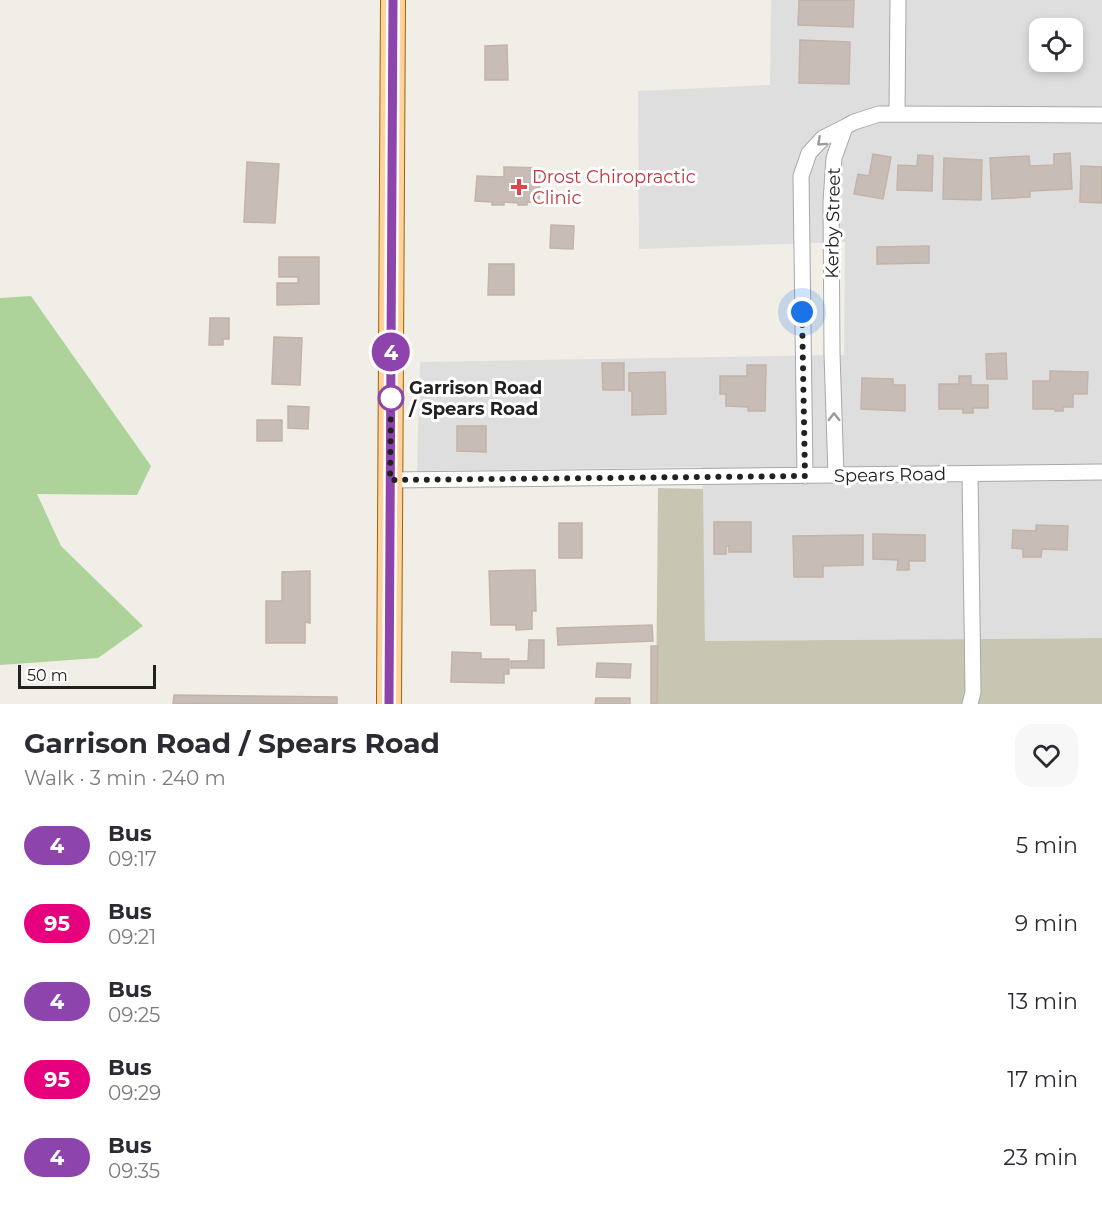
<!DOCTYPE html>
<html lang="en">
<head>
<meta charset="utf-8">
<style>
	body { margin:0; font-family:Montserrat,sans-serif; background:#f7f7f7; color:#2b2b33; height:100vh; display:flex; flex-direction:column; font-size:22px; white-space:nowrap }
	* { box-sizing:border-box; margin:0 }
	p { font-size:20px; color:#7c7c81 }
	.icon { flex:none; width:33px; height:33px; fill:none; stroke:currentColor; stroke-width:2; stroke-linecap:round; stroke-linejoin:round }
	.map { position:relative; height:704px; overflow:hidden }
	.details { display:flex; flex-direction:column; background:#fff; flex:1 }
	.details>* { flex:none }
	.badge { padding:0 12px; border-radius:20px; font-size:21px; line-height:39px }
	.controls { position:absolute; left:1029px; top:18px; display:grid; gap:12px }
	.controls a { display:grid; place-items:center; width:54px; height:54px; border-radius:12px; background:#fff; box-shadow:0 3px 9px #0003; font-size:30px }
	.scale { position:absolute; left:18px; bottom:15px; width:138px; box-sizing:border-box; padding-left:6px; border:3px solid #212121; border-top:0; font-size:16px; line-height:21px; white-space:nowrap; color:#212121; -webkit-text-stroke:4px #fff; paint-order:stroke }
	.you { position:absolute; width:30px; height:30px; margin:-15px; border:4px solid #fff; border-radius:50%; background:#1a73e8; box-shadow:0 0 0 9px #1a73e833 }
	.map>.badge { position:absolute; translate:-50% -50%; box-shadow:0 0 0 3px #fff }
	.round { display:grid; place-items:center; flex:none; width:63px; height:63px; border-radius:18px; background:#f7f7f7 }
	.head { display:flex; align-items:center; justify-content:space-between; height:102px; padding:0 24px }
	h1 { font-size:28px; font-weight:700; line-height:45px }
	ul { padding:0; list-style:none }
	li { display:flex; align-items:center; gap:18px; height:78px; padding:0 24px }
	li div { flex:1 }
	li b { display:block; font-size:22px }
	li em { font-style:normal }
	li .badge { min-width:66px; font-weight:700; text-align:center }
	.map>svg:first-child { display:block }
</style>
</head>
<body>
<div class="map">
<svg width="1102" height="704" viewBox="0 0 1102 704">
	<rect width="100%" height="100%" fill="#f1eee7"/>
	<path fill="#dfdede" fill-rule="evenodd" d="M 771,0 L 1102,0 L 1102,638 L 705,641 L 702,467 L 417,471 L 420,362 L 844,355 L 845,242 L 639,249 L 638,91 L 770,85 ZM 1040,28 L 1072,28 L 1072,62 L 1040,62 Z"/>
	<path fill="#c7c6b2" d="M 658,488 L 703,489 L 705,641 L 1102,638 L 1102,704 L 656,704 Z"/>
	<path fill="#add39a" d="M 31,296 L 151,466 L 137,495 L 37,494 L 61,546 L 143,626 L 98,658 L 0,665 L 0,298 Z"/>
	<path fill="#c7bdb6" stroke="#c4b3a8" stroke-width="1.5" d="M 799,0 L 854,0 L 853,27 L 798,25 Z
		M 800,40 L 850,42 L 849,84 L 799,83 Z
		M 507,45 L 508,80 L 485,80 L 485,46 Z
		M 1070,153 L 1072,189 L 1030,191 L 1030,197 L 992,199 L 990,158 L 1029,156 L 1030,166 L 1054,165 L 1054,154 Z
		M 873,154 L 891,157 L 883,199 L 854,194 L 858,174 L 869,176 Z
		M 918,155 L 933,156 L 932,191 L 897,190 L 898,165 L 917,166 Z
		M 944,158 L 982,160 L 981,200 L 943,199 Z
		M 247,162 L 279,164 L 275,223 L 244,222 Z
		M 1081,166 L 1102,167 L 1102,203 L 1080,202 Z
		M 504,167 L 540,168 L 539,203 L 527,202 L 527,205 L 518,205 L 518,203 L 504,202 L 504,205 L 492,205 L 492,202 L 475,201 L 477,176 L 504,177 Z
		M 551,225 L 574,226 L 573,249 L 550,248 Z
		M 929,246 L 929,263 L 877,264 L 877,247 Z
		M 279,257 L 319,257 L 319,304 L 277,305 L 277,283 L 298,283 L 298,277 L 279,277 Z
		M 489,264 L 514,264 L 514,295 L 488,295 Z
		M 210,318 L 229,318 L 229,339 L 223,339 L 223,345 L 209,345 Z
		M 274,337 L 302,338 L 300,385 L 272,384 Z
		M 1006,353 L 1007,379 L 987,379 L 986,354 Z
		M 602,363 L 624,363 L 624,390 L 603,390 Z
		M 747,365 L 766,365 L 765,411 L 748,411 L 748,407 L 726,406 L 726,394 L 720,394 L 720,376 L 747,376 Z
		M 1050,371 L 1088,372 L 1087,394 L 1073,394 L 1073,407 L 1063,407 L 1063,411 L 1055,411 L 1055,409 L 1033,409 L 1033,381 L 1050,381 Z
		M 665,372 L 666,414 L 632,415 L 632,391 L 629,391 L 629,373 Z
		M 959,376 L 971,376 L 971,385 L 988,385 L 988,408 L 973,408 L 973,413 L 963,413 L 963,409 L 939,409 L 939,384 L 959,384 Z
		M 862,378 L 893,379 L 893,385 L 905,385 L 905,411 L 861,409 Z
		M 288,406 L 309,407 L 308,429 L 288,428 Z
		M 257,420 L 282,420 L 282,441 L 257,441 Z
		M 457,426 L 486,426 L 486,452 L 457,451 Z
		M 714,522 L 751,522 L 751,552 L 729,552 L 729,546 L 726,546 L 726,554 L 714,554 Z
		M 559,523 L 582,523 L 582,558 L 559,558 Z
		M 1036,525 L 1068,526 L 1067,550 L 1042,549 L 1041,557 L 1023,557 L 1023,549 L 1012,548 L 1013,530 L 1036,531 Z
		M 873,534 L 925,535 L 925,561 L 909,561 L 909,570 L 897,570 L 898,560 L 873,559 Z
		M 863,535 L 863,565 L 823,566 L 823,577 L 794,577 L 793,536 Z
		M 535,570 L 536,611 L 532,611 L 532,629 L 516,630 L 516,625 L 491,625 L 489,571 Z
		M 310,571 L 310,623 L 305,622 L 305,643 L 266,643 L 266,601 L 282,601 L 282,572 Z
		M 652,625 L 653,641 L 558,645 L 557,628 Z
		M 529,640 L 544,640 L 544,668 L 511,668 L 511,661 L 528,661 Z
		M 651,646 L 658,646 L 657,704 L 651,704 Z
		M 452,652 L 481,653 L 481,659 L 509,659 L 509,674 L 504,674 L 504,683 L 451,682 Z
		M 597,663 L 631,664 L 630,678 L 596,677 Z
		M 174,695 L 337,697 L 337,704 L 173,704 Z
		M 596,698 L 630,698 L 630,704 L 595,704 Z"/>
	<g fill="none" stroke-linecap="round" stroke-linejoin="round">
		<g stroke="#a8a8a8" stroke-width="17">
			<path id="minor" d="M 897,114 L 898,0
				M 845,127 L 854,122 L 879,114 L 1102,115
				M 970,474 L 973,692 L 970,704
				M 805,476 L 801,176 L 809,153 L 823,138 L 845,127 L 834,158 L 831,202 L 832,354 L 836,475
				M 390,480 L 1102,472"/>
		</g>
		<g stroke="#9d6300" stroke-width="26">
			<path id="primary" d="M 389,704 L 393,0"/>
		</g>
		<use href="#minor" stroke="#fff" stroke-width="15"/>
		<use href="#primary" stroke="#ffd29e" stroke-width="24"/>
	</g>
	<defs><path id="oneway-chevron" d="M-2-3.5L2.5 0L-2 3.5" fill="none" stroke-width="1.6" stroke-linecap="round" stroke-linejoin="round" transform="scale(1.5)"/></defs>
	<g stroke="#9b9b9b">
		<use href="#oneway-chevron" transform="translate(821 142) rotate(138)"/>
		<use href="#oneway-chevron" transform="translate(834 417) rotate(-91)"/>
	</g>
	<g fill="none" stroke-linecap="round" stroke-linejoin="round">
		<g stroke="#fff" stroke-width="14">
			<path id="line" d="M 389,704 L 393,0"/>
		</g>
		<use href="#line" stroke="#8e44ad" stroke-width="9"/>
		<path stroke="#212121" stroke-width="6" stroke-dasharray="0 10.8" d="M 391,398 L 390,480 L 805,476 L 802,312"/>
	</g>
	<path fill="#e0444e" stroke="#fff" stroke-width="2" d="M516 178h6v6h6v6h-6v6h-6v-6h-6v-6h6z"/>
	<circle fill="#fff" stroke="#8e44ad" stroke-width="3" cx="391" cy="398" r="12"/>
	<g text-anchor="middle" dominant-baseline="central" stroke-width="6" stroke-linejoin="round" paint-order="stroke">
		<g font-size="18" fill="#be3a42" stroke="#fff" text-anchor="start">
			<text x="532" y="177">Drost Chiropractic<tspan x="532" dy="21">Clinic</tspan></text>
		</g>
		<g font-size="18" fill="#212121" stroke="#fff">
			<text transform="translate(833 223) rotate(-89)">Kerby Street</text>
			<text transform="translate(890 475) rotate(-1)">Spears Road</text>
		</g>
		<g font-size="18" font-weight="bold" fill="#212121" stroke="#fff" text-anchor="start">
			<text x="409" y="388">Garrison Road<tspan x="409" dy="21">/ Spears Road</tspan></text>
		</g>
	</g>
</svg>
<div class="controls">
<a><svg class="icon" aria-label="locate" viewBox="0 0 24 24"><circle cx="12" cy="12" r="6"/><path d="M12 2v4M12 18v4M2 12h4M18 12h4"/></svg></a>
</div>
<div class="scale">50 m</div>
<div class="you" style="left:802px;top:312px"></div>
<b class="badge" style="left:391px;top:352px;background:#8e44ad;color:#fff">4</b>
</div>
<section class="details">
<div class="head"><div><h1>Garrison Road / Spears Road</h1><p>Walk · 3 min · 240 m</p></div><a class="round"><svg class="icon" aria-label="heart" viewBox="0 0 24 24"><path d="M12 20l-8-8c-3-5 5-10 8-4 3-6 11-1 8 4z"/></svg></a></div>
<ul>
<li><span class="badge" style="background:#8e44ad;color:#fff">4</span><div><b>Bus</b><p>09:17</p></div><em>5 min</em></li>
<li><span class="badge" style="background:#e6007e;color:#fff">95</span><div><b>Bus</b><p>09:21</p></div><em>9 min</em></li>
<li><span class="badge" style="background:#8e44ad;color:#fff">4</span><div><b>Bus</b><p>09:25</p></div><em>13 min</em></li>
<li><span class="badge" style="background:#e6007e;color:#fff">95</span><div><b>Bus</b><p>09:29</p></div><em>17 min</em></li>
<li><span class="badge" style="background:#8e44ad;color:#fff">4</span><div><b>Bus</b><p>09:35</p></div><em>23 min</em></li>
</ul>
</section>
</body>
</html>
